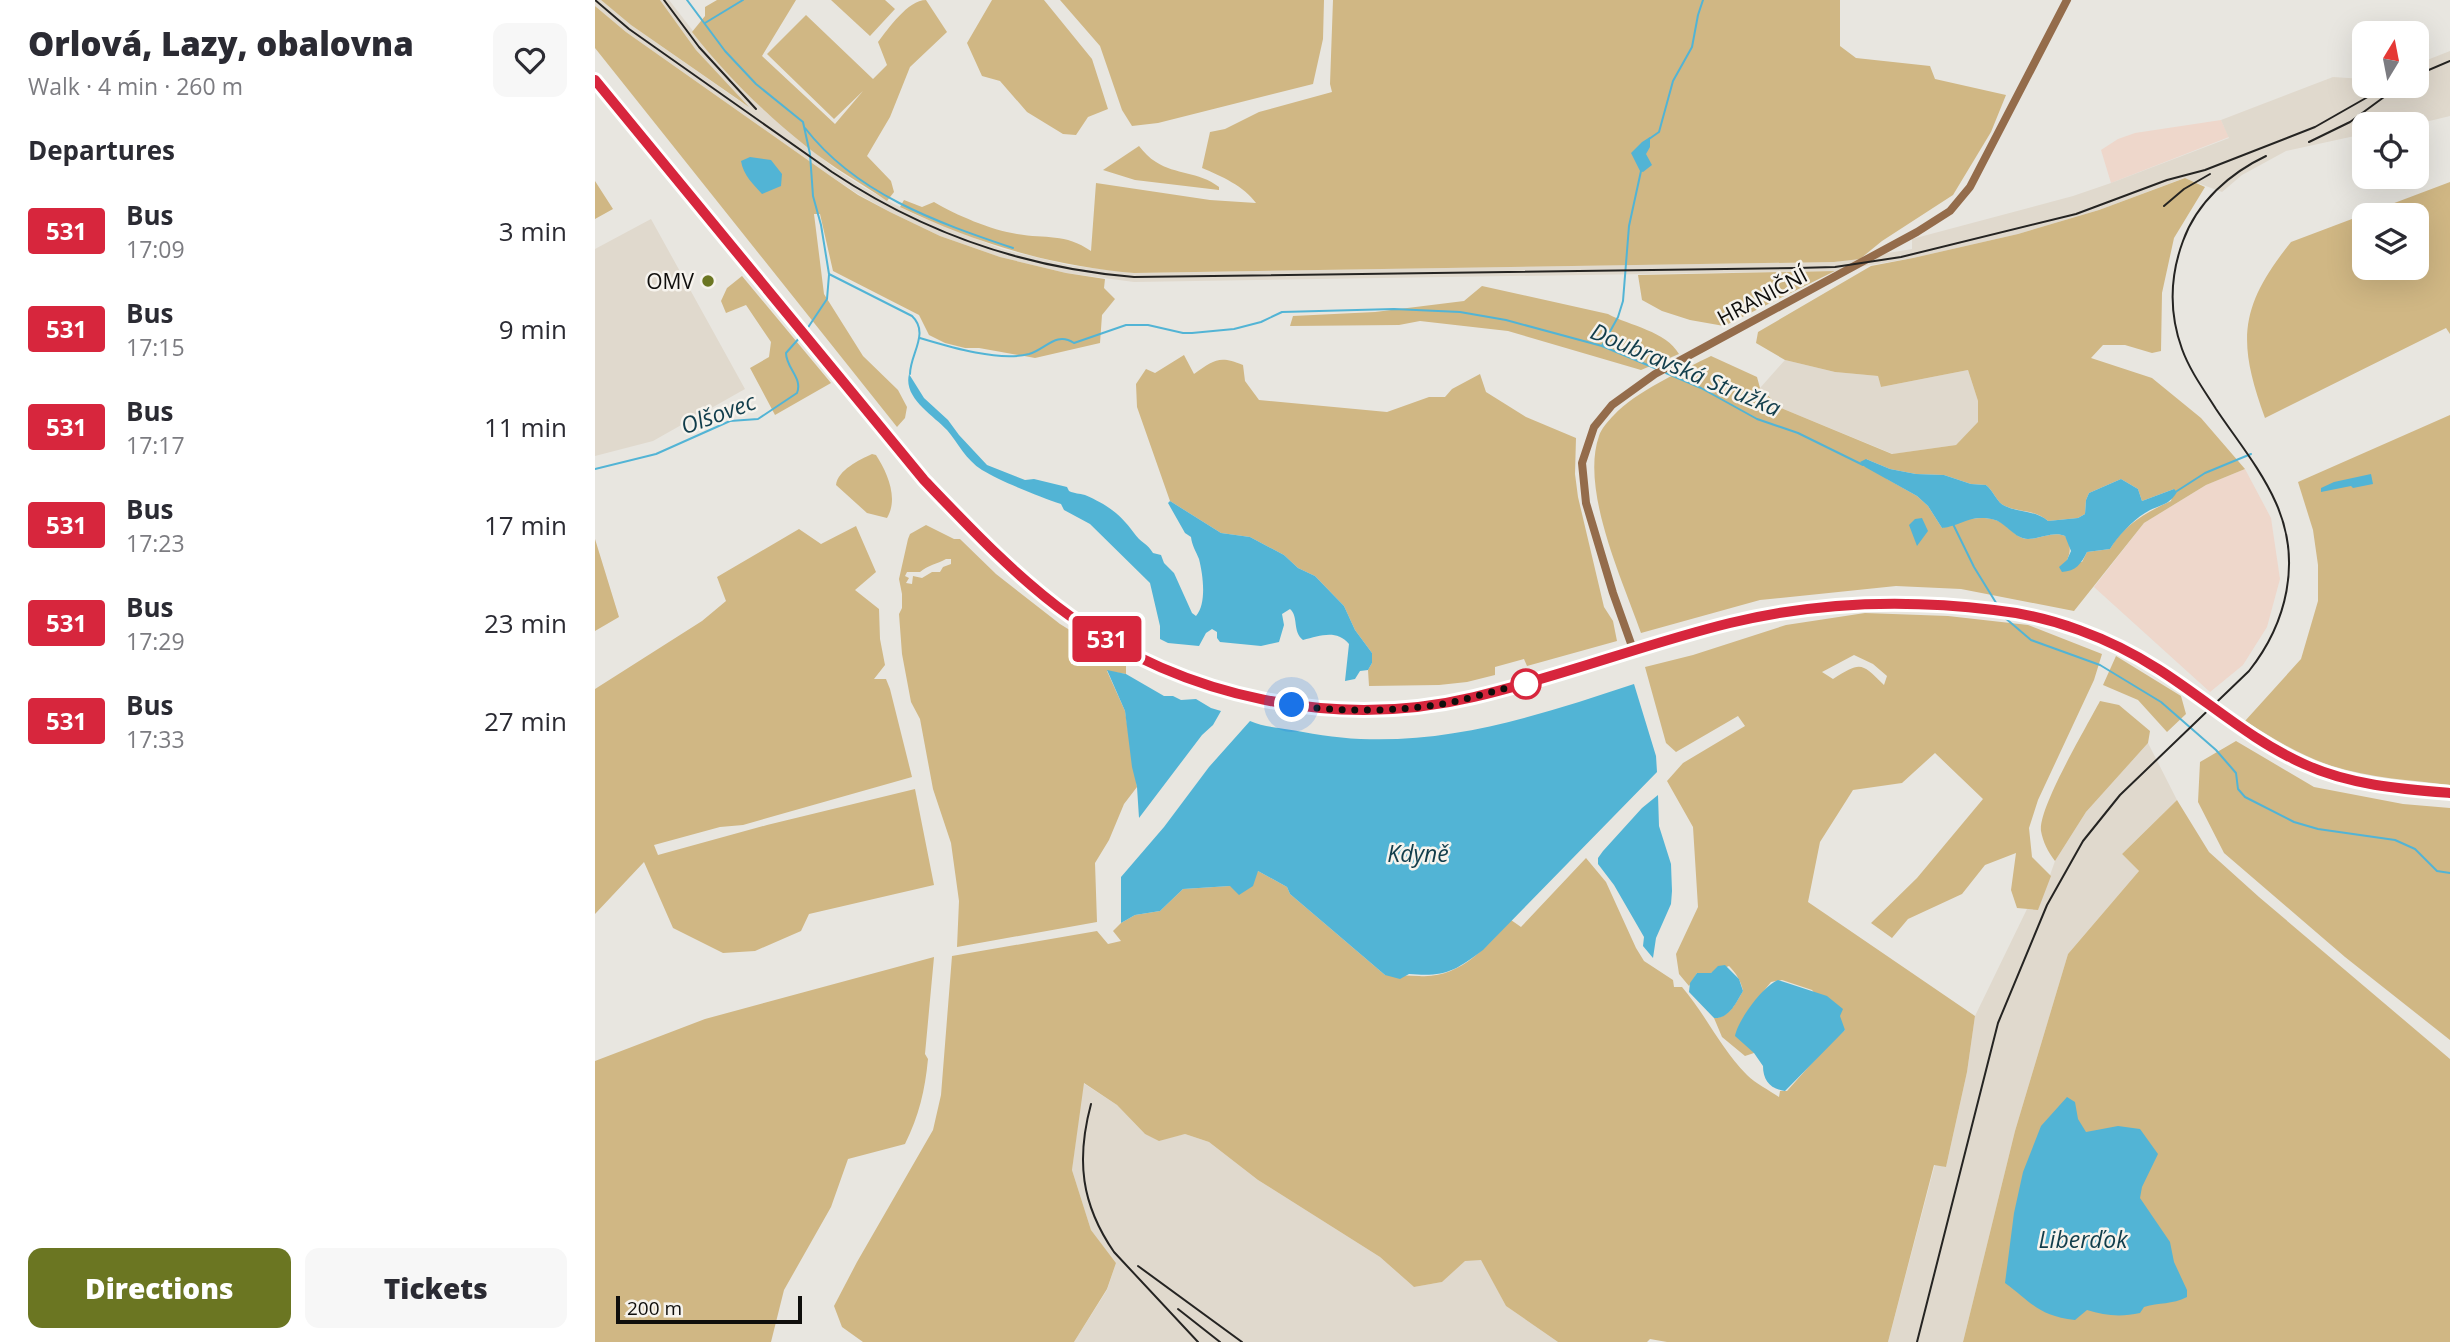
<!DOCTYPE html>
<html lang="en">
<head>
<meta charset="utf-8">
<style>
	body { margin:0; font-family:"Open Sans",sans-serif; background:#f7f7f7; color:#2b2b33; height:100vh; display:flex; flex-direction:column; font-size:26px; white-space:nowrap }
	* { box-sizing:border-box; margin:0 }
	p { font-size:23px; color:#7c7c81 }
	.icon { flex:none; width:38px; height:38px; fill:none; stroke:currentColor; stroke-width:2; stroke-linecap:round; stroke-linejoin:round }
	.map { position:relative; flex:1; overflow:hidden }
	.panel { display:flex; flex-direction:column; background:#fff; width:595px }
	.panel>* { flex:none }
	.badge { padding:0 14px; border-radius:5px; font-size:24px; line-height:46px }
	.needle { width:46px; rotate:10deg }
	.controls { position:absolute; left:1757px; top:21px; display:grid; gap:14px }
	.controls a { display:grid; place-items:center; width:77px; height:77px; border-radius:14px; background:#fff; box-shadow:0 7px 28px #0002; font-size:35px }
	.scale { position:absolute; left:21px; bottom:18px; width:186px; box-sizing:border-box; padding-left:7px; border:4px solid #0f0e0c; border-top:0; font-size:19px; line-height:24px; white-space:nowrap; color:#0f0e0c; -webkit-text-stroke:5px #f6f3ed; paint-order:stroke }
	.you { position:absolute; width:35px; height:35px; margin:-18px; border:5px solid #fff; border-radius:50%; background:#1a73e8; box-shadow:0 0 0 10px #1a73e833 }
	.map>.badge { position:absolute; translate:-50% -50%; box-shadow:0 0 0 4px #fff }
	h2 { padding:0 28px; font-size:26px; line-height:63px }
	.round { display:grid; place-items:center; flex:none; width:74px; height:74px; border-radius:14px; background:#f7f7f7 }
	.head { display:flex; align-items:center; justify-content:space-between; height:119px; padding:0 28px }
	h1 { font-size:33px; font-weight:800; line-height:52px }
	.primary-button { display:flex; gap:14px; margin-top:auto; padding:14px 28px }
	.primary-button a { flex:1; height:80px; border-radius:14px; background:#6b7622; color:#fff; font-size:28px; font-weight:800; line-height:80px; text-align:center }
	.primary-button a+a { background:#f7f7f7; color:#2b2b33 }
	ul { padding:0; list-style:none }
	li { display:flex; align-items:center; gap:21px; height:98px; padding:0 28px }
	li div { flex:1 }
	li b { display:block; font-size:26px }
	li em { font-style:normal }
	li .badge { min-width:77px; font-weight:700; text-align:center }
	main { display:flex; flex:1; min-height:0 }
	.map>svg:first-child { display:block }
</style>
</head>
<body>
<main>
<section class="panel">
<div class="head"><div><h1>Orlová, Lazy, obalovna</h1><p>Walk · 4 min · 260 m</p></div><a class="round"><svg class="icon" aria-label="heart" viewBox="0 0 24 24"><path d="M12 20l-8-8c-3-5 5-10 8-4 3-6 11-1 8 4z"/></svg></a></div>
<h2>Departures</h2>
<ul>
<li><span class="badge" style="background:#d7263d;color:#fff">531</span><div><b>Bus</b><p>17:09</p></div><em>3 min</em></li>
<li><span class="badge" style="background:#d7263d;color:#fff">531</span><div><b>Bus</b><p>17:15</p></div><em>9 min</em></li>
<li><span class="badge" style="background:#d7263d;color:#fff">531</span><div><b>Bus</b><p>17:17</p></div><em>11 min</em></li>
<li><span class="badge" style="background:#d7263d;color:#fff">531</span><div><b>Bus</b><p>17:23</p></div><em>17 min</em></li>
<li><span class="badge" style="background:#d7263d;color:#fff">531</span><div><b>Bus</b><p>17:29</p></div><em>23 min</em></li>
<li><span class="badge" style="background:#d7263d;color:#fff">531</span><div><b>Bus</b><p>17:33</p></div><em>27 min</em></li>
</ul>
<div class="primary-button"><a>Directions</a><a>Tickets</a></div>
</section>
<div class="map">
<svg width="1855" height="1342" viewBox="0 0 1855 1342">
	<rect width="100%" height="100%" fill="#e8e6e0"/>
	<path fill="#eed7cb" d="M 1626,120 L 1634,137 L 1516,183 L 1506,150 L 1523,139 L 1540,133 Z
		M 1650,469 L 1676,518 L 1685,579 L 1672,627 L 1648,665 L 1615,692 L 1499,587 L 1549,523 L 1611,485 Z"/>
	<path fill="#e0d9cd" d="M 0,0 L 6,0 L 36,25 L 149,104 L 101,50 L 65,0 L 74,0 L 123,63 L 172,113 L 239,168 L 268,187 L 299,204 L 321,215 L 407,249 L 473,265 L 539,273 L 1239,262 L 1317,249 L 1317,239 L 1478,196 L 1516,183 L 1634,138 L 1626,120 L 1738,77 L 1769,79 L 1769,86 L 1822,86 L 1822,64 L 1855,51 L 1855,116 L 1822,124 L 1769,124 L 1769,134 L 1691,151 L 1647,175 L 1627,192 L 1589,178 L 1504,210 L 1423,234 L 1318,258 L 1240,271 L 539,282 L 471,273 L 405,257 L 345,236 L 295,212 L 263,194 L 234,175 L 31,32 L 0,6 Z
		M 56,219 L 150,389 L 58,441 L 0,456 L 0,249 Z
		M 1190,360 L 1240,372 L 1283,376 L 1286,387 L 1373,370 L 1383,401 L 1383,423 L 1361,445 L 1298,454 L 1186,408 L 1165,388 Z
		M 1553,743 L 1582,800 L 1527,854 L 1544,871 L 1473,954 L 1420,1131 L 1368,1342 L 1293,1342 L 1340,1164 L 1351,1167 L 1372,1072 L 1380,1016 L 1432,909 L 1443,909 L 1460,861 L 1491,812 Z
		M 488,1083 L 522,1105 L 550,1134 L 564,1140 L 590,1134 L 614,1142 L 663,1180 L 785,1257 L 819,1287 L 847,1282 L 870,1260 L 887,1260 L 911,1306 L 963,1342 L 479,1342 L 512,1290 L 521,1263 L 496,1230 L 477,1170 Z"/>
	<path fill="#d0b784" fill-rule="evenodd" d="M 6,0 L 65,0 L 101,50 L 154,107 L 36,25 Z
		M 122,0 L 201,0 L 167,56 L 240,124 L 268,91 L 239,119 L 172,54 L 211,15 L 278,79 L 292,65 L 283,42 C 293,29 313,0 331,0 L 352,32 L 315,67 L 295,117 L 272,156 L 296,181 L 299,192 L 292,201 C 266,183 237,167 212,147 C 169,113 131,75 97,32 L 110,16 L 110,7 Z
		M 236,0 L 290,0 L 300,9 L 275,36 Z
		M 397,0 L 449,0 L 497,59 L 513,109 L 493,117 L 481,135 L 468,134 L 432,112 L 405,81 L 387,76 L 372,43 Z
		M 465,0 L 729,0 L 728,39 L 718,84 L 563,123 L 537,126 L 527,110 L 505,46 Z
		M 738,0 L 1245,0 L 1245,46 L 1261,58 L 1335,66 L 1340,79 L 1411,95 L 1396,132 L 1358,195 L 1287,241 L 1265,259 L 1239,262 L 539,273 C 456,266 380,243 305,207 L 309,200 L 327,207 L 339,202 C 361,215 396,230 422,234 C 451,239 470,233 496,251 L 501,183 L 615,200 L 661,203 C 649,186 626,176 607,168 L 615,132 L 630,129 L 664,112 L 737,92 L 735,84 Z
		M 0,6 L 31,32 L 234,175 L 263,195 L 295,212 L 345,236 L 405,257 L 471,273 L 510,279 L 509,288 L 520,299 L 507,315 L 505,343 L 440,358 L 384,348 L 370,348 L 350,343 L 334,335 L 324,315 L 238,271 L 225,214 L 219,214 L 229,294 L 268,356 L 303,390 L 312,407 L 310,418 L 302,427 L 0,48 Z
		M 544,146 C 549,152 554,158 561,162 C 581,175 603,171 624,187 L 624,190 L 540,180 L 508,170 Z
		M 1590,178 L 1610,187 L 1579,238 L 1567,293 L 1566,351 L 1557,353 L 1530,345 L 1508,345 L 1496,358 L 1557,378 L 1606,418 L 1650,469 L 1611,485 L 1549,523 L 1479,611 L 1366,589 L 1301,586 L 1165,600 L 1046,633 C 1028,581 985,490 1004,436 C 1006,429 1014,420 1019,415 C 1040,392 1088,370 1116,356 L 1162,377 L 1165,388 L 1186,408 L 1297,454 L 1361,445 L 1383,422 L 1383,401 L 1373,370 L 1286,387 L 1283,376 L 1240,372 L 1190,360 L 1161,343 L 1163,332 L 1276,266 L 1318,258 L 1423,234 L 1504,210 ZM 1271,459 L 1295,469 L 1321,474 L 1349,475 L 1376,484 L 1391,485 C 1398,490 1402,503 1410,506 C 1425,513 1440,509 1453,521 L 1483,518 L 1490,514 L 1491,500 L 1494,493 L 1526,479 L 1543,489 L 1547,501 L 1579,489 L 1576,501 C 1552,512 1528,525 1515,549 L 1492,552 L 1487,562 L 1472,560 C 1476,551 1476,545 1470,536 C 1458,531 1446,539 1433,539 C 1424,539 1417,531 1410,525 C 1392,512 1366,520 1347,528 L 1333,506 L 1322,496 L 1292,479 Z
		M 0,181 L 18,209 L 0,219 Z
		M 1855,182 L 1855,334 L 1851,328 L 1670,418 C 1642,341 1644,307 1696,242 ZM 1822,215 L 1822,268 L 1769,268 L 1769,215 Z
		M 1240,271 L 1129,326 L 1095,320 L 1067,311 L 1047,300 L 1043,275 Z
		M 147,276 L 236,383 L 180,415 L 155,368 L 174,357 L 176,342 L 151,305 L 131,313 L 126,301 L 132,288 Z
		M 887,286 L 1013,314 C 1035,326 1071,331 1084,354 L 1046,370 L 913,331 L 825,321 L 804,325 L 695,326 L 698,316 L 780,312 L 869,301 Z
		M 589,355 L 599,374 C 619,360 624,355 648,365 L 650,381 L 664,400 L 792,412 L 834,397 L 850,397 L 857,389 L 885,374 L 891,392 L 931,417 L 981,438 L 980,474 L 983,497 L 1009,607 L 1018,621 L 1022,641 L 932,666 L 929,659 L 900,667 L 900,675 L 872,682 L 844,685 L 774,686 L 773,670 L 777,663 L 777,653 L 760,630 L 749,606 L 720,576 L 703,568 L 689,555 L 655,537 L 626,533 L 575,501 L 542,407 L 541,384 L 551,369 L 560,373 Z
		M 1855,415 L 1855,785 C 1815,780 1775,778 1737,766 C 1706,756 1677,738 1650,721 L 1706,659 L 1723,601 L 1723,565 L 1718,530 L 1703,482 Z
		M 277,454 L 281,455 C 292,472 304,498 292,518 L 272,513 L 241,485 C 243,470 264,460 277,454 Z
		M 331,525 L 359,539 L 365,539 L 401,574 L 465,624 L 531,665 L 531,674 L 512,671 L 530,711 L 542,787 L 529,804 L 514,840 L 500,863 L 502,922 L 362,947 L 364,901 L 356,843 L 338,789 L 325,719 L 316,702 L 307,654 L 304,614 L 307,608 L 307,594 L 304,579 L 313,539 L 315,534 ZM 351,559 L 356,559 L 356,564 L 348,567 L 345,572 L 337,572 L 327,578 L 318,576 L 317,584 L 311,583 L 314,578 L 310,576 L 312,572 L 325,572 C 333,565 342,564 351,559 Z
		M 261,526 L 281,572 L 260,590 L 284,609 L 285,639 L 290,665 L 279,679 L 291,679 L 295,689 L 317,777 L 148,825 L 125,827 L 59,845 L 63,855 L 172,825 L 320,789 L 339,885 L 214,914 L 206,931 L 160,951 L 128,953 L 78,928 L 49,862 L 0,914 L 0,689 L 107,621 L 131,601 L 122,577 L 204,529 L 226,544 Z
		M 0,539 L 24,617 L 0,631 Z
		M 1270,613 L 1353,616 L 1433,625 L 1507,654 L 1499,680 L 1443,800 L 1434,828 L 1437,857 L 1456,876 L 1443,910 L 1422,908 L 1416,890 L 1421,853 L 1390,865 L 1367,894 L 1313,919 L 1297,938 L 1276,923 L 1322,878 L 1388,799 L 1340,753 L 1307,783 L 1258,790 L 1225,842 L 1213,902 L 1380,1016 L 1372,1072 L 1351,1167 L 1339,1165 L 1293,1342 L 1072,1342 L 1055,1339 L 1052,1342 L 963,1342 L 911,1306 L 886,1260 L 870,1261 L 847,1282 L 819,1287 L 785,1257 L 663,1180 L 614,1142 L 590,1134 L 564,1141 L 550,1134 L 522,1105 L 489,1083 L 477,1170 L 496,1230 L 521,1263 L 512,1289 L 479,1342 L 268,1342 L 247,1327 L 239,1306 L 262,1262 L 338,1130 L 346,1095 L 357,956 L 502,931 L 513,944 L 526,941 L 518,931 L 526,923 L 540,915 L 565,911 L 588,889 L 635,886 L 663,871 L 692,887 L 695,894 L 790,975 C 802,974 813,976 824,976 C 865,979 891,947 916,920 L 926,927 L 991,858 L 1011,882 L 1041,948 L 1049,961 L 1078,980 L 1079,987 L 1087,987 C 1111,1015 1126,1049 1152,1075 C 1161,1084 1174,1090 1184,1097 L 1185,1091 L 1192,1091 L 1234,1044 L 1250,1030 L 1217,990 L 1187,980 L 1176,982 L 1155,1008 L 1159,1053 L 1150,1056 L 1127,1037 L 1119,1018 C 1134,1018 1141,1003 1148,991 C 1146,981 1141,973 1134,966 L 1116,973 L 1102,973 L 1094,986 L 1084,974 L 1081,954 L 1103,907 L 1098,827 L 1072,781 L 1088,763 L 1150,726 L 1143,716 L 1081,752 L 1071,743 L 1050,667 L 1098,655 L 1191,625 ZM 1259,655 L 1278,664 L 1292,676 L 1289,685 C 1266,663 1267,661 1238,679 L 1227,672 Z
		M 1521,656 L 1586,696 L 1591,714 L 1572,732 L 1543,700 L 1508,685 Z
		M 1505,701 L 1524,705 L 1555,731 L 1553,743 L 1491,812 L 1460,861 C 1453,852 1448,842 1446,831 C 1443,808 1492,726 1505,701 Z
		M 1641,741 L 1719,787 L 1808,804 L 1855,808 L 1855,1040 L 1750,957 L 1629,853 L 1603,802 L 1605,762 Z
		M 1582,800 L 1614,852 L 1664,897 L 1855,1059 L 1855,1342 L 1368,1342 L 1420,1131 L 1473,954 L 1544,871 L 1527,854 Z
		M 339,957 L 330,1054 L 333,1059 C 330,1090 324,1116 310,1144 L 253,1159 L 236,1207 L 189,1290 L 176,1342 L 0,1342 L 0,1061 L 110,1019 Z"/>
	<path fill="#52b4d5" d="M 1055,137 L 1055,147 L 1051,154 L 1057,165 L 1048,172 L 1045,171 L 1036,153 L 1047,142 Z
		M 155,157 L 176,160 L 187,174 L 186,186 L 167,194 C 159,185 148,175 146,161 Z
		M 314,374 L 329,398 L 353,420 L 364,435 L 392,465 L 430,480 L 439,479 L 472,487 L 474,491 C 480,494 484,493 490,495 C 513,505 525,514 539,533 C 545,542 553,544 558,553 L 566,555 L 569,563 L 579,573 L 597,613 L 601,616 C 612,603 608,575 604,559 C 601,551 597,546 596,537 L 590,533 L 573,503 L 575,501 L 626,533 L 655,537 L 689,555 L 703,568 L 720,576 L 749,606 L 760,630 L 777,653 L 777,663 L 773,670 L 765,671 L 760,679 L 750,681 L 754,644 C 741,629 725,636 708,640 C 697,631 704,617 695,609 L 687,614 L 689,625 L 684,642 L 666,646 L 625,642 L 622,638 L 622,632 L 617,629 L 611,633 L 604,646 L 573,643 L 565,639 L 565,626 L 555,583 L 495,524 L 469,510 L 466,504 C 445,497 407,482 387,470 C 371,460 363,443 352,430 C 338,415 308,398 314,374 Z
		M 1271,459 L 1295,469 L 1321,474 L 1349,475 L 1376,484 L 1391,485 C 1398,490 1402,503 1410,506 C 1425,513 1440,510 1453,521 L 1483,518 L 1490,514 L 1491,500 L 1494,493 L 1526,479 L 1543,489 L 1547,501 L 1579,489 L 1582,492 C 1573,507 1564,504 1550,513 C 1537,521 1523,536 1515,549 L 1492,552 C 1486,564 1481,571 1467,572 L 1464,567 L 1472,560 L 1476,551 L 1470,536 C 1458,531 1446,539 1433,539 C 1420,539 1412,524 1400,520 C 1376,513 1366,526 1347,528 L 1333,506 L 1322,496 L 1270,467 L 1265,462 Z
		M 1776,474 L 1778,484 L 1758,488 L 1756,486 L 1726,492 L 1726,488 L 1739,482 Z
		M 1327,518 L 1333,531 L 1322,546 L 1314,525 L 1320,519 Z
		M 512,670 L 531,674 L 569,696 L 578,696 L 586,700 L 601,699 L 616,708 L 626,711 L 618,725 L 607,735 L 544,818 L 542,787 L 537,767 L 530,711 Z
		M 1039,684 L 1061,756 L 1062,772 L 888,950 C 859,972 849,977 814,974 L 805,979 L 790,975 L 695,894 L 692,887 L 663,871 L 658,886 L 644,895 L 635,886 L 588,889 L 565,911 L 540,915 L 526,923 L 526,877 L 569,827 L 614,767 L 655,721 C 671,728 690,728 708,732 C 824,755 930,720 1039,684 Z
		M 1063,795 L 1064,826 L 1076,864 L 1077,891 L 1076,904 L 1061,938 L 1058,958 L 1048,946 L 1049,937 L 1019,885 L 1003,864 L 1003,858 L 1008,851 L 1047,808 Z
		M 1130,965 L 1144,979 L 1148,991 C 1141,1003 1134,1019 1119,1018 L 1094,992 L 1095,983 L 1102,973 L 1116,973 L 1123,966 Z
		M 1183,980 L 1232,996 L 1248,1009 L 1245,1016 L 1250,1030 L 1190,1091 C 1175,1089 1168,1080 1168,1066 L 1159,1053 L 1140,1036 C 1143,1020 1168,986 1183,980 Z
		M 1472,1097 L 1480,1102 L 1483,1119 L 1491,1132 L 1523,1126 L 1545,1129 L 1563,1154 L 1547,1187 L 1545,1198 L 1575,1242 L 1579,1262 L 1592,1290 L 1592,1297 C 1577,1305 1564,1302 1549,1307 L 1545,1313 C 1527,1317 1510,1316 1492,1310 L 1480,1320 C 1444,1316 1437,1303 1410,1283 L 1419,1213 L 1428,1172 L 1446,1126 Z"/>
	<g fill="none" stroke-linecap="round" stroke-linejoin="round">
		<path stroke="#52b4d5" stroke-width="2" d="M 92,0 L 130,51 L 161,84 L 208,122 L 215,154 L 218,196 L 226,225 L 234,274 L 317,316 C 335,333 315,354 315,374
			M 110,23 L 148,0
			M 210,128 C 261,194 341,222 418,248
			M 1054,139 L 1064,132 L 1078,81 L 1097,47 L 1103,15 L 1108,0
			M 212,329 L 232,299 L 234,275
			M 325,338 C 355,347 404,362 434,354 C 451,349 461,331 479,343 L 531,325 L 553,325 L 588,333 L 597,333 L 639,329 L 666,322 L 687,312 L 799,309 L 865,312 L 911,320 L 1007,346 L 1062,369
			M 1007,346 L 1023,317 L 1028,301 L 1034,226 L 1046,171
			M 1071,373 L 1106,388 L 1162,419 L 1203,433 L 1268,465
			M 0,469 L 61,454 L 135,421 L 163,419 L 202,393 C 208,378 191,368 191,353 L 206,336
			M 1582,491 L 1610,473 L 1656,454
			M 1357,522 L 1379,567 L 1403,606
			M 1409,617 L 1436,640 L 1505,665 L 1566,702 L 1621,750 L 1641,773 L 1643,789 L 1650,797 L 1699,822 L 1723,829 L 1800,840 L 1820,849 L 1842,871 L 1855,873"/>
		<path stroke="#946c4b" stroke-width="8" d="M 1039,652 L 1018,593 L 991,503 L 987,463 L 999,427 L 1017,405 L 1060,374 L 1322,232 L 1355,211 L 1375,187 L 1472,0"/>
		<path stroke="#805024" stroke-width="9" d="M 0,80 L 329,480 C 375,528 421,577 475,616 C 589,698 742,730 879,697 C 965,677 1049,644 1135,623 C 1221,602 1311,599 1399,610 C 1456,616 1515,638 1563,669 C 1612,700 1655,740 1709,764 C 1754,785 1806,789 1855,793"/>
		<path stroke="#252422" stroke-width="2" d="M 0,0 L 34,29 L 237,172 C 327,232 430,268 539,277 L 1202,268 L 1240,267 L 1306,257 L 1481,214 L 1572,180 L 1610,170 L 1720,127 L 1792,86
			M 69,0 L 104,47 L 161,109
			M 1822,75 L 1855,61
			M 1714,142 L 1755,122 L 1804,86
			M 1569,206 L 1589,189 L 1615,174
			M 496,1104 C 481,1160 486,1204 519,1252 L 603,1342
			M 543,1266 L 647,1342
			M 583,1309 L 625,1342
			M 1322,1342 L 1403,1023 L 1452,905 L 1488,841 L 1525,795 L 1654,671 C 1692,623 1707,561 1681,503 C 1666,469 1641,439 1621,409 C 1609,390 1595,371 1587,349 C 1574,313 1575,276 1588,241 C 1602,202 1635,173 1671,156"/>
	</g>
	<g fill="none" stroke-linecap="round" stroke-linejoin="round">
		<g stroke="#fff" stroke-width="16">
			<path id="line" d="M 0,80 L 329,480 C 375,528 421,577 475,616 C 590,698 741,730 879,697 C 965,677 1049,644 1135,623 C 1221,602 1311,599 1399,610 C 1456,616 1515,638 1563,669 C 1612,700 1655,740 1709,764 C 1754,785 1806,789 1855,793"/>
		</g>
		<use href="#line" stroke="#d7263d" stroke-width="10"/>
		<path stroke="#0f0e0c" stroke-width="7" stroke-dasharray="0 12.6" d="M 697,705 C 746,712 798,712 847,704 C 876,699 903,689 931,684"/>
	</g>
	<circle fill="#6b7622" stroke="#f6f3ed" stroke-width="2.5" cx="113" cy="281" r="7"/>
	<circle fill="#fff" stroke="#d7263d" stroke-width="3.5" cx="931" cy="684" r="14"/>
	<g text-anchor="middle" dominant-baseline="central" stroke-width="5" stroke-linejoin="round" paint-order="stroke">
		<g font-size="21" fill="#0f0e0c" stroke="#f6f3ed" text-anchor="end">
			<text x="99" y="281">OMV</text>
		</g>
		<g font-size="21" fill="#0f0e0c" stroke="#f6f3ed">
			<text transform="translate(1167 296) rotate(-28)">HRANIČNÍ</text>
		</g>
		<g font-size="23" font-style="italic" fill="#113d4b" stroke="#f6f3ed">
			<text transform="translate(1091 369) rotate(23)">Doubravská Stružka</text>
			<text transform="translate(123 413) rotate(-20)">Olšovec</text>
			<text x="823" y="853">Kdyně</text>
			<text x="1488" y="1239">Liberďok</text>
		</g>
	</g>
</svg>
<div class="controls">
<a><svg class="needle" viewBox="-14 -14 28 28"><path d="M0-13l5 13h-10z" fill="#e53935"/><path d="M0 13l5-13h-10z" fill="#7c7c81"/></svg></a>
<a><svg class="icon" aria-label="locate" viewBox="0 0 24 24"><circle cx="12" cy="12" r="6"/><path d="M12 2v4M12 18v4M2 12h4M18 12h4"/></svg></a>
<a><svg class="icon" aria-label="layers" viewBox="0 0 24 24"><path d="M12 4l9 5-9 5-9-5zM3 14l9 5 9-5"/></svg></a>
</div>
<div class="scale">200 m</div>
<div class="you" style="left:697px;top:705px"></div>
<b class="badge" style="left:512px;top:639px;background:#d7263d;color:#fff">531</b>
</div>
</main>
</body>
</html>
